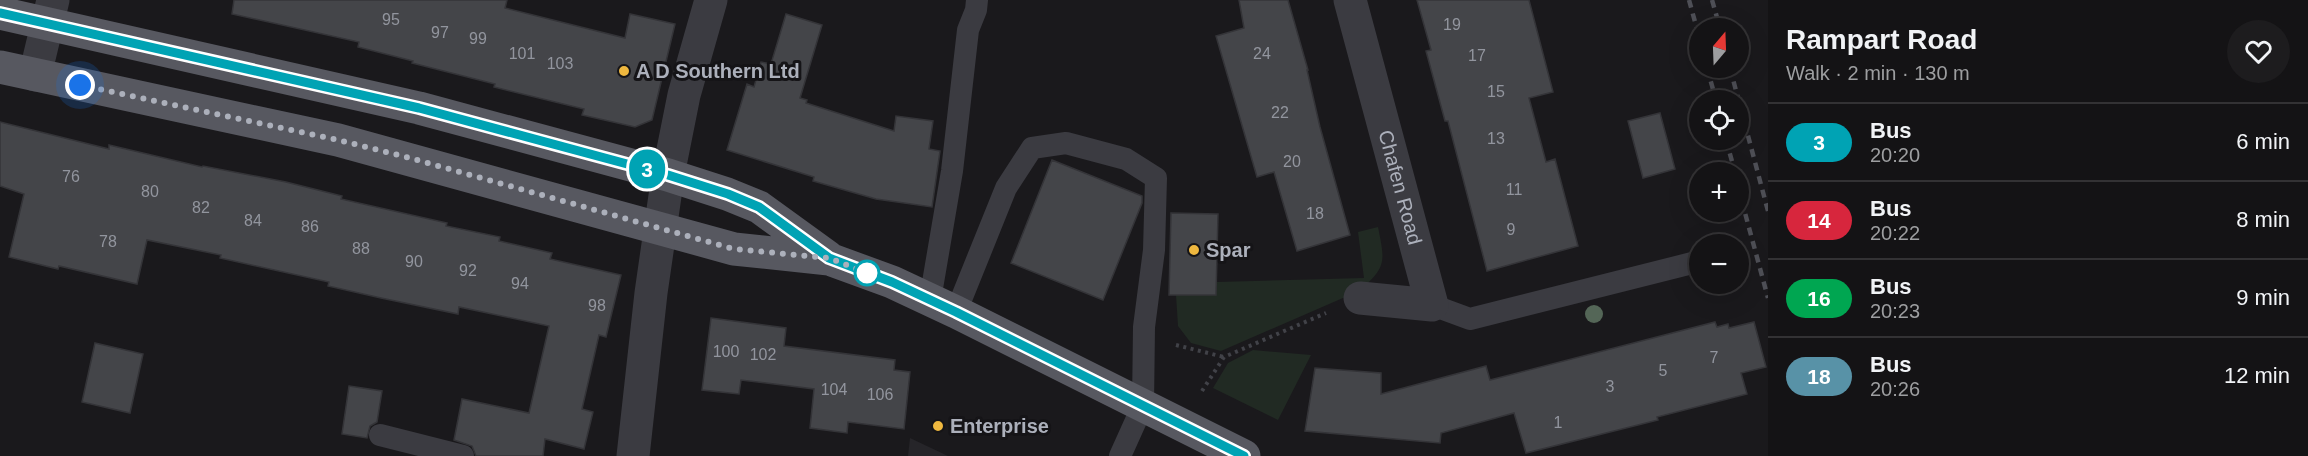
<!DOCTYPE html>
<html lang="en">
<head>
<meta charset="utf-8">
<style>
	body { margin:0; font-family:Arial,sans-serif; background:#1d1c1e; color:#f1f3f6; height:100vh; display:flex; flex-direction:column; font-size:22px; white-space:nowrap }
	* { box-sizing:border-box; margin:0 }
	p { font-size:20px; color:#9d9ea0 }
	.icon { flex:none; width:33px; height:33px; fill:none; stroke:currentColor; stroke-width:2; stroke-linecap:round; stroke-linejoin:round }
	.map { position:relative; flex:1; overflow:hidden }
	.side { display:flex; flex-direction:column; background:#141315; width:540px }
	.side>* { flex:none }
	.badge { padding:0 12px; border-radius:20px; font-size:21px; line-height:39px }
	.needle { width:39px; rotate:19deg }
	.buttons { position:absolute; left:1689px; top:18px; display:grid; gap:12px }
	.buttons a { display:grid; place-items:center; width:60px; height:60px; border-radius:50%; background:#141315; box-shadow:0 6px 24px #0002,0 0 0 2px #333234; font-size:30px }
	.you { position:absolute; width:30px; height:30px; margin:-15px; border:4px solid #fff; border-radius:50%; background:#1a73e8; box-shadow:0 0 0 9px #1a73e833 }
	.map>.badge { position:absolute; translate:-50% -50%; box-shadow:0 0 0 3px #fff }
	.round { display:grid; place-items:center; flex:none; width:63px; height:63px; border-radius:32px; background:#1d1c1e }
	.summary { display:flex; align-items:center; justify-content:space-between; height:102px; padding:0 18px }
	h1 { font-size:28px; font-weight:700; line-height:45px }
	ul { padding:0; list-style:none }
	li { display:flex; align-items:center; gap:18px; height:78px; padding:0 18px; border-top:2px solid #333234 }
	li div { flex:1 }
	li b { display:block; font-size:22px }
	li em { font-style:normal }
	li .badge { min-width:66px; font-weight:700; text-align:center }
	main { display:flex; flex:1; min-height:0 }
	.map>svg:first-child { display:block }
</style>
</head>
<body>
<main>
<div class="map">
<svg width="1768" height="456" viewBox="0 0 1768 456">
	<rect width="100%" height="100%" fill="#1a191c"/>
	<path fill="#262529" d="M 910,438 L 948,456 L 908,456 Z"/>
	<path fill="#212a23" d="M 1378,227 C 1385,262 1387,267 1359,291 L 1221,351 L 1191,343 L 1178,326 L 1176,295 L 1216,295 L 1217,282 L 1364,278 L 1358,232 Z
		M 1253,350 L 1311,355 L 1278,420 L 1213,388 L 1228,363 Z"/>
	<path fill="#444549" stroke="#343438" stroke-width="1.5" d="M 234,0 L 507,0 L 505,8 L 625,38 L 630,14 L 675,24 L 652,120 L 635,127 L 582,115 L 584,109 L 494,87 L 495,84 L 412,63 L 413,61 L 358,47 L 359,42 L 232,14 Z
		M 1239,0 L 1288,0 L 1308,70 L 1307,70 L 1320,127 L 1350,235 L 1297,251 L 1274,172 L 1257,177 L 1216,36 L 1244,28 Z
		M 1417,0 L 1529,0 L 1553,92 L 1529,98 L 1546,162 L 1555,159 L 1578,246 L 1487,271 L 1448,121 L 1445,121 L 1426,51 L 1431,50 Z
		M 786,14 L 822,25 L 800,98 L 807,100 L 806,103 L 894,131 L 896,116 L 933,121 L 929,149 L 940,151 L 932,207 L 876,199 L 813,181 L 814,177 L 727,150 L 747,84 L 754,87 L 761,62 L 771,64 Z
		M 1660,113 L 1675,169 L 1643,178 L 1628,121 Z
		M 0,122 L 109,149 L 109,145 L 202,167 L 203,166 L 286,182 L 342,196 L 341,199 L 447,223 L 446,226 L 500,237 L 499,241 L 552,253 L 550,259 L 621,275 L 606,337 L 599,335 L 582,409 L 593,412 L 584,449 L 545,439 L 543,456 L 476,456 L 472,446 L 454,440 L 462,399 L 529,413 L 549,326 L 459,307 L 458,314 L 381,298 L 328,286 L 329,282 L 220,258 L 221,255 L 147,240 L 137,284 L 59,266 L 58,269 L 9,257 L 24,194 L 0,186 Z
		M 1052,160 L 1142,196 L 1142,203 L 1103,300 L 1011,263 Z
		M 1171,213 L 1218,214 L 1216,295 L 1169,295 Z
		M 711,318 L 786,328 L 784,346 L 895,360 L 894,370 L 910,372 L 904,429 L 848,422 L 847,433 L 810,428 L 814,389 L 741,380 L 739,394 L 702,390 Z
		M 1715,322 L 1717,327 L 1728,324 L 1729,328 L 1754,322 L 1766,367 L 1741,373 L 1747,394 L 1657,417 L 1658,420 L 1526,453 L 1514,413 L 1441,433 L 1440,443 L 1305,431 L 1315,368 L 1381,373 L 1381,394 L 1486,366 L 1490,380 Z
		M 95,343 L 143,354 L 130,413 L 82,402 Z
		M 349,386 L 382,391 L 377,422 L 370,426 L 367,438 L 342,434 Z"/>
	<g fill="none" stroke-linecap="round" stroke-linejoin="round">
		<path stroke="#414248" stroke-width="4" stroke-dasharray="3 4.5" stroke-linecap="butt" d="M 1176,345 L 1224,357
			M 1202,391 L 1224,357 L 1326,313"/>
		<path stroke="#3b3b41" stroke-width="22" d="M 930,300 L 952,171 L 968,30 L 976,10 L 977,0
			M 1432,305 L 1470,319 L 1700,261
			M 956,312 L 1006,188 L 1032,148 L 1066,143 L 1126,159 L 1156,178 L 1154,250 L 1144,327 L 1143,405 L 1120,456
			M 380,435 L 463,456"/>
		<g stroke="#3b3b41" stroke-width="33">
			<path id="s1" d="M 1350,0 L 1432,305 L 1360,298"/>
			<path d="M 35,75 L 53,0"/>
			<path d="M 633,456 L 651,293 L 668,175 L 684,95 L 711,0"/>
		</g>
		<path stroke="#575860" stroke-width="33" d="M 0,13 L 419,108 L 668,175 L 727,194 L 759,207 L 828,257
			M 0,67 L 338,140 L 734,249 L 829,259 L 892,282 L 956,312 L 1244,456"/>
		<path stroke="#4e4f56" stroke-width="4.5" stroke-dasharray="8 6" stroke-linecap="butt" d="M 1689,0 L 1700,40
			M 1712,0 L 1720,28
			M 1707,68 L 1716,100
			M 1730,68 L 1768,211
			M 1726,140 L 1735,172
			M 1738,187 L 1768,298"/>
	</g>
	<circle fill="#546657" cx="1594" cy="314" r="9"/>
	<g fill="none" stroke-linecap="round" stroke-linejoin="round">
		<g stroke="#fff" stroke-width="14">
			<path id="line" d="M 0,13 L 419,108 L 668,175 L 728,194 L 759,207 L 829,258 L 892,282 L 956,312 L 1244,456"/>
		</g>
		<use href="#line" stroke="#00a3b4" stroke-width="9"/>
		<path stroke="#acb0bb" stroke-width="6" stroke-dasharray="0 10.8" d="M 80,85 L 338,140 L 410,158 L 734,249 L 829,258 L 872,275 L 867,273"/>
	</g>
	<g fill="#efb83f" stroke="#151417" stroke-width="2">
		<circle cx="624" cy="71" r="6"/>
		<circle cx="1194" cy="250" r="6"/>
		<circle cx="938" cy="426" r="6"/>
	</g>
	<circle fill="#fff" stroke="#00a3b4" stroke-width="3" cx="867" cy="273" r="12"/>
	<g text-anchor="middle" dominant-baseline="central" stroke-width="6" stroke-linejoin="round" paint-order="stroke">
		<g font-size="16" fill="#92959e">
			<text x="391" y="19">95</text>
			<text x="1452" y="24">19</text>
			<text x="440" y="32">97</text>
			<text x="478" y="38">99</text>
			<text x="522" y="53">101</text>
			<text x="1262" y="53">24</text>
			<text x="1477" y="55">17</text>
			<text x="560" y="63">103</text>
			<text x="1496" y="91">15</text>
			<text x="1280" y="112">22</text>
			<text x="1496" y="138">13</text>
			<text x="1292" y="161">20</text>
			<text x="71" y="176">76</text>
			<text x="1514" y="189">11</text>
			<text x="150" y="191">80</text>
			<text x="201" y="207">82</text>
			<text x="1315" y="213">18</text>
			<text x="253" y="220">84</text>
			<text x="310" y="226">86</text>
			<text x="1511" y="229">9</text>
			<text x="108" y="241">78</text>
			<text x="361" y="248">88</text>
			<text x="414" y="261">90</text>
			<text x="468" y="270">92</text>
			<text x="520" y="283">94</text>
			<text x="597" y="305">98</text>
			<text x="726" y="351">100</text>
			<text x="763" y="354">102</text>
			<text x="1714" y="357">7</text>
			<text x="1663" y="370">5</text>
			<text x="1610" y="386">3</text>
			<text x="834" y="389">104</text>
			<text x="880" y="394">106</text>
			<text x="1558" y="422">1</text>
		</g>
		<g font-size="20" font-weight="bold" fill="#acb0bb" stroke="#151417" text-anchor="start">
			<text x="636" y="71">A D Southern Ltd</text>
			<text x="1206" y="250">Spar</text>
			<text x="950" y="426">Enterprise</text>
		</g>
		<g font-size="20" fill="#acb0bb" stroke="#151417">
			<text stroke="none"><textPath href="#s1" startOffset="194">Chafen Road</textPath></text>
		</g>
	</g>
</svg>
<div class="buttons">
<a><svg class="needle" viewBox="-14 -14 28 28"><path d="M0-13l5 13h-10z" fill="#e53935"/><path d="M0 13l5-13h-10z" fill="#9d9ea0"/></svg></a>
<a><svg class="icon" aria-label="locate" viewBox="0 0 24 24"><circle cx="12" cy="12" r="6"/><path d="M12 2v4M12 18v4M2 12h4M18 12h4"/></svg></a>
<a>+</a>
<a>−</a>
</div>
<div class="you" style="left:80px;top:85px"></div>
<b class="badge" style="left:647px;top:169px;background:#00a3b4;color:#fff">3</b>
</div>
<section class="side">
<div class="summary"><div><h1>Rampart Road</h1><p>Walk · 2 min · 130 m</p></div><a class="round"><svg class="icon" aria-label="heart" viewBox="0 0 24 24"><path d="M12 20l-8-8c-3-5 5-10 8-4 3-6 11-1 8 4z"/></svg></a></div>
<ul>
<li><span class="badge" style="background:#00a3b4;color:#fff">3</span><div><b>Bus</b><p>20:20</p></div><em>6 min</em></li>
<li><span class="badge" style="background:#d7263d;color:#fff">14</span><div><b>Bus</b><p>20:22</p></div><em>8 min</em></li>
<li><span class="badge" style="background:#00a651;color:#fff">16</span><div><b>Bus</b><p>20:23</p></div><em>9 min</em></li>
<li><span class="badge" style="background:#5892a7;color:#fff">18</span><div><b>Bus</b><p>20:26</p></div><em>12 min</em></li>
</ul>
</section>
</main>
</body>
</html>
